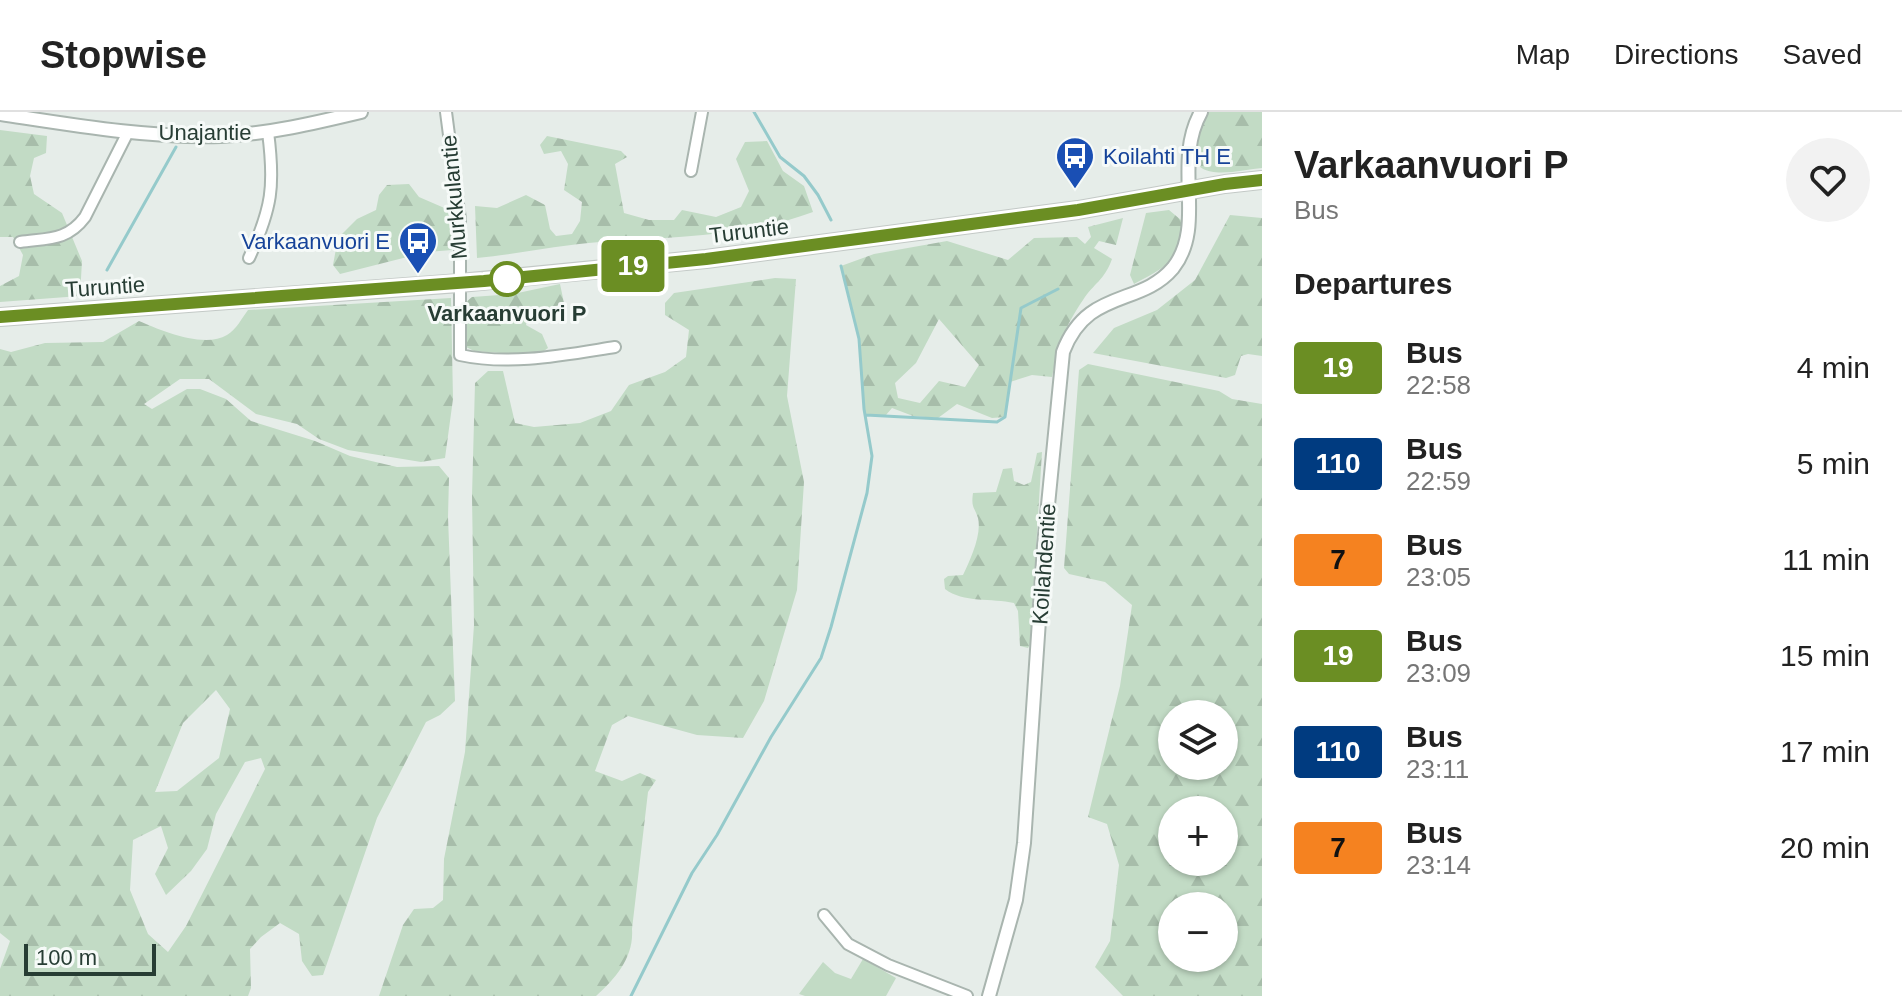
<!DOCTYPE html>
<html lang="en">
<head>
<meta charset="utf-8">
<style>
	body { margin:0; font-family:Helvetica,sans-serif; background:#f2f2f2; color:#222; height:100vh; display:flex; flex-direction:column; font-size:30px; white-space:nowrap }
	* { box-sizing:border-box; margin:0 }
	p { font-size:26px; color:#767676 }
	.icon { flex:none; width:44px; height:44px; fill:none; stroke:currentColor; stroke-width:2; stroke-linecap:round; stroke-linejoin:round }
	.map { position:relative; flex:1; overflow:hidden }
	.drawer { display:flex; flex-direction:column; background:#fff; width:640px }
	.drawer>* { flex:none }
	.badge { padding:0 16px; border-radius:6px; font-size:28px; line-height:52px }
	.controls { position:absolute; left:1158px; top:588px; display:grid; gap:16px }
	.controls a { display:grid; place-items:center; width:80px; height:80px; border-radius:50%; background:#fff; box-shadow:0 2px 6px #0004; font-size:40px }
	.scale { position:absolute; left:24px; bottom:20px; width:132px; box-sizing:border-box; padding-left:8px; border:4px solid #273d34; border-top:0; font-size:22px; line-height:28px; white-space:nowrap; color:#273d34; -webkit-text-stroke:6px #f6faf8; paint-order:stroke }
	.map>.badge { position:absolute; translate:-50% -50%; box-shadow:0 0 0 4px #fff }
	h2 { padding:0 32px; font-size:30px; line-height:72px }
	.round { display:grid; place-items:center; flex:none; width:84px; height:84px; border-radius:42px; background:#f2f2f2 }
	.head { display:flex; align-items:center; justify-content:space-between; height:136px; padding:0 32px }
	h1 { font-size:38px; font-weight:600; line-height:60px }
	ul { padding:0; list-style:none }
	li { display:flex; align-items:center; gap:24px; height:96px; padding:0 32px }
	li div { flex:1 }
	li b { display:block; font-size:30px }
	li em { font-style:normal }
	li .badge { min-width:88px; font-weight:700; text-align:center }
	header { display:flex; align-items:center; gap:48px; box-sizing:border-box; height:112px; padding:0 40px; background:#fff; border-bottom:2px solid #e0e0e0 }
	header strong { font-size:38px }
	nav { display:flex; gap:44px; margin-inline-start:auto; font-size:28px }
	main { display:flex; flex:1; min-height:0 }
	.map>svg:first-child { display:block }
</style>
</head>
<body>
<header>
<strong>Stopwise</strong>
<nav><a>Map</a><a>Directions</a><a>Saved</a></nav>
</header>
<main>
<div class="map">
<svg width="1262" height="884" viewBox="0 0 1262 884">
	<defs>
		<pattern id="forest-firs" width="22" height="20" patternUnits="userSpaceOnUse" patternTransform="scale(2)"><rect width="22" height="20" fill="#c2dbc5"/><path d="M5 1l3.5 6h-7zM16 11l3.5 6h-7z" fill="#a7bdaa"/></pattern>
	</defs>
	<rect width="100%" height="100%" fill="#e6ede9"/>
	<path fill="#c2dbc5" d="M 863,847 L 896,866 L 886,884 L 805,884 L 799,882 L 823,850 L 835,861 L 851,867 Z"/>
	<path fill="url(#forest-firs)" fill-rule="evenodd" d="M 1208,0 L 1262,0 L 1262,56 C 1239,58 1188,73 1195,34 C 1197,20 1200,12 1208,0 Z
		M 0,18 L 47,24 L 46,41 L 34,46 L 30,64 L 34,82 L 62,101 L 82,149 L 80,184 L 0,190 L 0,174 L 19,164 L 23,143 L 13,125 L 0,125 Z
		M 547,24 L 621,39 L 627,45 L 615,52 L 624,101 L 649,108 L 674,108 L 682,98 L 716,105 L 741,95 L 749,79 L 736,47 L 745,30 L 767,29 L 783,59 L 804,74 L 813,100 C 746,125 671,125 600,130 C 559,133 518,142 477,146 L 475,94 L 497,96 L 526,83 L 545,93 L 550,117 L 556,124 L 572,122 L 580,109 L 582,90 L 564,78 L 568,52 L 561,39 L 544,42 L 540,33 Z
		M 409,72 L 419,85 L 449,98 L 454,129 L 452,138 L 427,140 L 340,162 L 333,153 L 338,126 L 357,107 L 376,98 L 379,83 L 387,73 Z
		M 1169,98 L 1181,108 C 1182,149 1167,154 1134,172 L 1130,163 L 1146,101 Z
		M 1230,103 L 1262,106 L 1262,244 L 1248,242 L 1241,244 L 1235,263 L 1226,266 L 1093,241 L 1114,216 L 1157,198 L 1195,168 Z
		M 1123,106 L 1116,133 L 1099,129 L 1094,136 L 1112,147 C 1104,169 1094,171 1083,188 C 1064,216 1059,232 1052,265 L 1032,263 L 1010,270 L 1005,305 L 992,306 L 957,292 L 938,306 L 913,304 L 892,296 L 886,303 L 865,303 L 859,227 L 841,154 L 874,142 L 947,129 L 1008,148 L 1034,126 L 1077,125 L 1085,132 L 1091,125 L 1088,115 ZM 939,207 L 979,253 L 965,275 L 939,269 L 920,291 L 898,286 L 895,271 L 916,251 Z
		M 775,166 L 796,167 L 787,284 L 804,370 L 797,478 L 764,589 L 743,626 L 697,623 L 628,604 L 612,613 L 595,659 L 622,669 L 640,661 L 656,668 L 648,680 L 632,817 C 634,845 616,866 596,884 L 379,884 L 403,813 L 414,797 L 433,796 L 443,788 L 444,747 L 465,640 L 474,513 L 472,384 L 475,271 L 488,259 L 503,259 L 515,311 L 534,315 L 580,311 L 611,299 L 629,273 L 665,260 L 686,245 L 689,218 L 665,203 L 665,191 L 674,181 Z
		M 560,172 L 564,191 L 528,205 L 526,213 L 542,222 L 548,236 L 537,244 L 474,239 L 466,235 L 466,190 L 472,185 L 513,182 Z
		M 451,186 L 453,287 L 445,346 L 421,350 L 348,338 L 319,327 L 297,312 L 256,302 L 209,267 L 180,267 L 144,292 L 152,297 L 187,277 L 200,277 L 226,287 L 251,309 L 315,329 L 350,344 L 397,355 L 439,354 L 449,366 L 448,405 L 455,589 L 440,603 L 426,610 L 377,706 L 323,863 L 312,864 L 302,849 L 299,822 L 280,811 L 261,825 L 250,837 L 251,876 L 248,884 L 0,884 L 0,857 L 10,829 L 0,821 L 0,237 L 11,240 L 45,231 L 103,230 L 139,209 C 160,218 204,237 227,223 C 236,218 242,206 248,198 ZM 216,578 L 230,597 L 219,646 L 177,679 L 155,680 L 183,611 ZM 261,646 L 265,657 L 186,814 L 168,840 L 148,822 L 130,778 L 133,728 L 161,714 L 168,736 L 155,762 L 166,783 L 191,759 L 207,737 L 216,702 L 245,650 Z
		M 1088,252 L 1219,279 L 1232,287 L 1262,292 L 1262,884 L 1123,884 L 1095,855 L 1110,829 L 1119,753 L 1107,712 L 1088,705 L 1120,574 L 1132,493 L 1105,470 L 1069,462 L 1064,456 L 1079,258 ZM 1172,602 L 1224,602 L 1224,654 L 1172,654 ZM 1172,698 L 1224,698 L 1224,750 L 1172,750 ZM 1172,794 L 1224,794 L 1224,846 L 1172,846 Z
		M 1042,340 L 1030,533 L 1028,536 L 1020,534 L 1018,499 L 1014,491 C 992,486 963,491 945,477 L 944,467 L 948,464 L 963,463 C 970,448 982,423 978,406 C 974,394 971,396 973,381 L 996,380 L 1003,357 L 1012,356 L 1014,369 L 1024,373 L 1031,370 L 1037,341 Z"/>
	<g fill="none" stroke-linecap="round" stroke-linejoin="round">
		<path stroke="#95cacb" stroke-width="3" d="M 754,0 L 780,45 L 804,64 L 818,83 L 831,108
			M 107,158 L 176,35
			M 866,303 L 997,310 L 1005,305 L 1021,196 L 1058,177
			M 631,884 L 692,761 L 717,723 L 771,625 L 821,546 L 831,515 L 867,381 L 872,344 L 864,297 L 859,227 L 841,154"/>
		<g stroke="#a9b5af" stroke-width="14">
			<path id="minor" d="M 446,0 L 460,107 L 460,243 C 510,254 564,243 615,235
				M 691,59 L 702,0
				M 20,130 C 48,126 67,129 85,105 L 128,20
				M 249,146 C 272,96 275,74 268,20
				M 824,803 L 848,832 L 888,853 L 967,884"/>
		</g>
		<g stroke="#a9b5af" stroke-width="16">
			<path id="tertiary" d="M 0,2 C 73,13 147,26 221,24 C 269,22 315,11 361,0
				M 989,884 L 1016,788 L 1024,731 L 1044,434 L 1063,240 C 1087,176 1140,195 1173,156 C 1207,113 1172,52 1201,0"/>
		</g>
		<g stroke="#c3c9c6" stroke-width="20">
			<path id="trunk" d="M 0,205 L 460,171 L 706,147 L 1078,98 L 1225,72 L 1262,68"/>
		</g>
		<use href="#minor" stroke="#fff" stroke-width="10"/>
		<use href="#tertiary" stroke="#fff" stroke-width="12"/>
		<use href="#trunk" stroke="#538271" stroke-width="16"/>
	</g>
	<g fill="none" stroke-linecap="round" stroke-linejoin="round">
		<g stroke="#fff" stroke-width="18">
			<path id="line" d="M 0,205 L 484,169 L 706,147 L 1078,98 L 1225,72 L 1262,68"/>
		</g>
		<use href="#line" stroke="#6b8e23" stroke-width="12"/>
	</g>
	<defs>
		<g id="bus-pin" transform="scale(2)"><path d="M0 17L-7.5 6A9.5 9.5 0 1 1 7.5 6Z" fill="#1a4fb4" stroke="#f6faf8"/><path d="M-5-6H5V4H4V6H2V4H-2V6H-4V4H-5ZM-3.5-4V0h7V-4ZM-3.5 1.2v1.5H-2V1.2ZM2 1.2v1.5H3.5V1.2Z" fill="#fff"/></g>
	</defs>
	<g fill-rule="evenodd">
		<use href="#bus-pin" x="1075" y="44"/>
		<use href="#bus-pin" x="418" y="129"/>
	</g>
	<circle fill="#fff" stroke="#6b8e23" stroke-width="4" cx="507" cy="167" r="16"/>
	<g text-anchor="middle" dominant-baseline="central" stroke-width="6" stroke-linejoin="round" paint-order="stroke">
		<g font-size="22" fill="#273d34" stroke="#f6faf8">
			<text x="205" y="20">Unajantie</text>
			<text transform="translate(454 85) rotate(-95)">Murkkulantie</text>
			<text transform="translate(749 119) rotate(-7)">Turuntie</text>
			<text transform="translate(105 175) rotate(-4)">Turuntie</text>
			<text transform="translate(1044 452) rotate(-86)">Koilahdentie</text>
		</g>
		<g font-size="22" fill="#164399" stroke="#f6faf8" text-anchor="start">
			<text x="1103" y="44">Koilahti TH E</text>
			<text x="390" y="129" text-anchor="end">Varkaanvuori E</text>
		</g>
		<g font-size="22" font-weight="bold" fill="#273d34" stroke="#f6faf8">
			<text x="507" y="201">Varkaanvuori P</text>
		</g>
	</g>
</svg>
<div class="controls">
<a><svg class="icon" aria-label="layers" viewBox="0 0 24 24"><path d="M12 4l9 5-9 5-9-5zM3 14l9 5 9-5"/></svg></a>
<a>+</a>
<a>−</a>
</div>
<div class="scale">100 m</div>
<b class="badge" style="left:633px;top:154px;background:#6b8e23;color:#fff">19</b>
</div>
<section class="drawer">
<div class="head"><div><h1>Varkaanvuori P</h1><p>Bus</p></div><a class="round"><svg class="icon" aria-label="heart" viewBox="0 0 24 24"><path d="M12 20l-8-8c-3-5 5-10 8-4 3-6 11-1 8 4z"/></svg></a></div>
<h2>Departures</h2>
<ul>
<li><span class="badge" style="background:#6b8e23;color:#fff">19</span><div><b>Bus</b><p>22:58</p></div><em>4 min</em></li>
<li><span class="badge" style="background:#003b80;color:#fff">110</span><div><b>Bus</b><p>22:59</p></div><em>5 min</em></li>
<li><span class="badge" style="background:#f58220;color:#111">7</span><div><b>Bus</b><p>23:05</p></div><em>11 min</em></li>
<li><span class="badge" style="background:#6b8e23;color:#fff">19</span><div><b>Bus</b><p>23:09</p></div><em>15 min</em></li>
<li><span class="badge" style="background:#003b80;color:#fff">110</span><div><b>Bus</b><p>23:11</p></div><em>17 min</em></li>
<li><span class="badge" style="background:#f58220;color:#111">7</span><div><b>Bus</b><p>23:14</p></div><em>20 min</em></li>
</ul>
</section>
</main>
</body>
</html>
